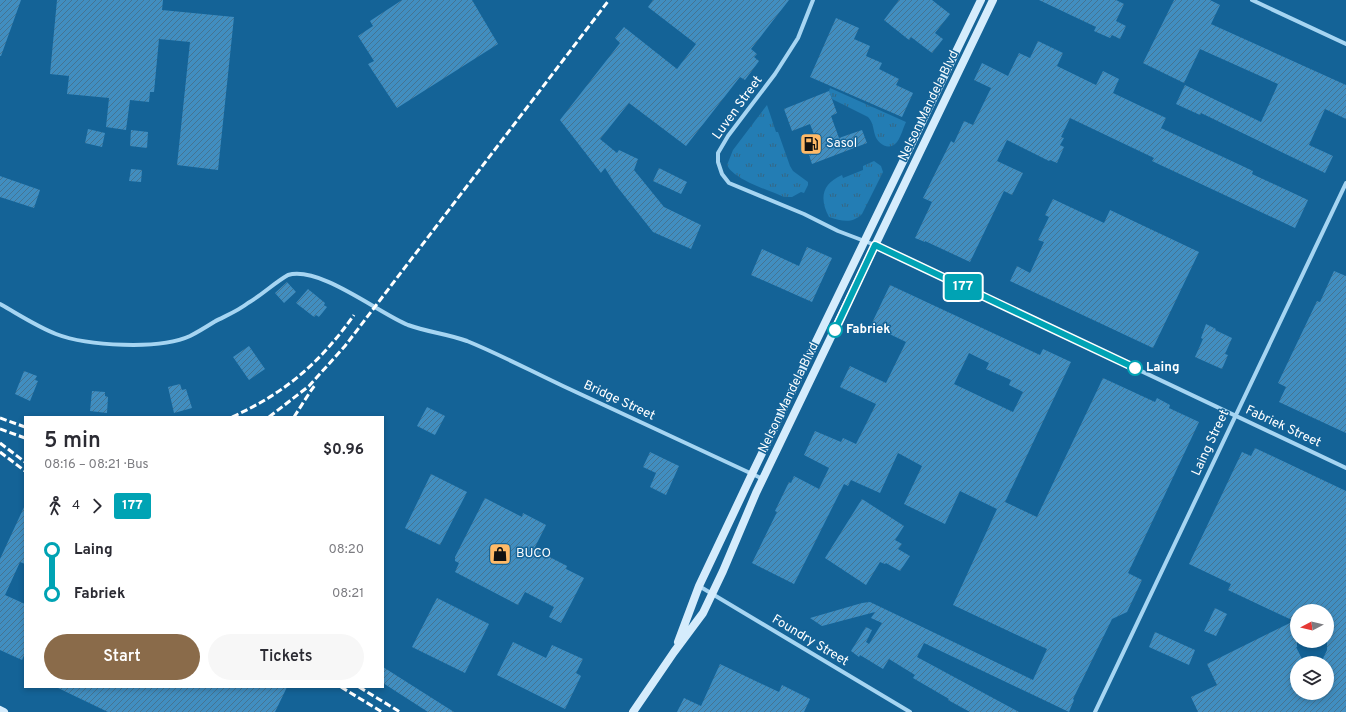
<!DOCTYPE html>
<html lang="en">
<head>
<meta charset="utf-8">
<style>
	body { margin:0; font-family:Overpass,sans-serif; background:#f7f7f7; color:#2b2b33; height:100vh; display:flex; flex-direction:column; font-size:15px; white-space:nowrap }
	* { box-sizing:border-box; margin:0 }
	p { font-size:13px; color:#7c7c81 }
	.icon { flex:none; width:22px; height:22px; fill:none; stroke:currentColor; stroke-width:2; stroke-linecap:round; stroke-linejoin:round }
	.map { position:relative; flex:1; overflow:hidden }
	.drawer { position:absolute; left:24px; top:416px; width:360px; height:272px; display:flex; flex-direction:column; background:#fff; border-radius:0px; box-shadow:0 2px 6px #0003 }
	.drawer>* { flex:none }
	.badge { padding:0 8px; border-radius:3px; font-size:14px; line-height:26px }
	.needle { width:26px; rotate:263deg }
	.tools { position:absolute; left:1290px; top:604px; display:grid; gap:8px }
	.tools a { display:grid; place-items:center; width:44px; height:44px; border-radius:50%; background:#fff; box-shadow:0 2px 6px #0003; font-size:20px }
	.map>.badge { position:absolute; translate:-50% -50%; box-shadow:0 0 0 2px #fff }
	.legs { display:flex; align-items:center; gap:6px; height:44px; padding:0 20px; font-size:13px }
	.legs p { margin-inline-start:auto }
	.headline { display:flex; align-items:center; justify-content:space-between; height:68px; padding:0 20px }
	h1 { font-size:22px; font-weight:600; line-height:30px }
	.primary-button { display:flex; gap:8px; margin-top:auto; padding:8px 20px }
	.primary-button a { flex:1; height:46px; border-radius:24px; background:#8a6b4a; color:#fff; font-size:16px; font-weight:600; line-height:46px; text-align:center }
	.primary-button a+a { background:#f7f7f7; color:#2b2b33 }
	ul { padding:0 20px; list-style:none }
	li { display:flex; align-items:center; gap:14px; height:44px; font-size:15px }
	li i { display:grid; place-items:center; width:6px; height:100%; margin:0 5px; background:currentColor }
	li i::after { content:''; width:10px; height:10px; margin:-5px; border:3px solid; border-radius:50%; background:#fff }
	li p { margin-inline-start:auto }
	li:first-child i { background:linear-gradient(#0000 50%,currentColor 0) }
	li:last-child i { background:linear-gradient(currentColor 50%,#0000 0) }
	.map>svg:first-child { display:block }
</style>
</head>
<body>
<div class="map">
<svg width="1346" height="712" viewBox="0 0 1346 712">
	<defs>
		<pattern id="grass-tufts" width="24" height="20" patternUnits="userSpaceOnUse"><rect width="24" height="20" fill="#237db4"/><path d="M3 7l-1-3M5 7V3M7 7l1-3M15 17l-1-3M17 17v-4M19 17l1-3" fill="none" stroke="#356785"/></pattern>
		<pattern id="building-hatch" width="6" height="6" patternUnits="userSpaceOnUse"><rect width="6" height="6" fill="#418ec0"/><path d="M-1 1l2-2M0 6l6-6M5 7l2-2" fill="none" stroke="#457492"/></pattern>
	</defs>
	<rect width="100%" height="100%" fill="#146397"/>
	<path fill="url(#grass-tufts)" d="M 830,88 L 906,122 C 903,128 901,137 897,142 C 889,152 877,143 875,135 C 873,128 873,122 868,117 L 832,99 L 829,91 Z
		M 767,105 L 776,132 L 778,132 L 790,166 L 793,171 L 808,182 L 808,185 L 804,193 L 801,192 L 792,197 L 784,197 C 769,190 734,180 727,165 L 733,150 Z
		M 874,161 L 881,166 L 883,172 L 862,214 C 852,224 842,221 829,217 C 819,198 822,184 842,175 L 843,178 L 863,170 L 863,166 Z"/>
	<path fill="url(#building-hatch)" fill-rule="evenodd" d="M 0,0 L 21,0 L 1,56 L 0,56 Z
		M 57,0 L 163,0 L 162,10 L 234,17 L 218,170 L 177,165 L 190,42 L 159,39 L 154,92 L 150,92 L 149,102 L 130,100 L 126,130 L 106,127 L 109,98 L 67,94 L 69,76 L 50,74 Z
		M 402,0 L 472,0 L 498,44 L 397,108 L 368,64 L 374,61 L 358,36 L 373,26 L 370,21 Z
		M 653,0 L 789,0 L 751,49 L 757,54 L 754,57 L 759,61 L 745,80 L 740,77 L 686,146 L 629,103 L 600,139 L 617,153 L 619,150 L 638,159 L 634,170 L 664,207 L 701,225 L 691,249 L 653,232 L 615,184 L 605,168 L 601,173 L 560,120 L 620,43 L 615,38 L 624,27 L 677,69 L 696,44 L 648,7 Z
		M 899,0 L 932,0 L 950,14 L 935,33 L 943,39 L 932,53 L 911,37 L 909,40 L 884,20 Z
		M 1039,0 L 1116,0 L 1124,4 L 1116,21 L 1126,26 L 1120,39 L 1112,35 L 1110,38 L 1094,31 L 1096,27 Z
		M 1174,0 L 1210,0 L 1220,5 L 1211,24 L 1346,85 L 1346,119 L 1325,109 L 1309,145 L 1333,156 L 1325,173 L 1201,113 L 1200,115 L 1176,104 L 1185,85 L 1261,122 L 1278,84 L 1200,49 L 1184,83 L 1143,63 Z
		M 836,18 L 859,28 L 854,39 L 870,46 L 866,56 L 882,63 L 879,69 L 899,79 L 896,85 L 913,93 L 902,117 L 810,77 Z
		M 1038,41 L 1063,53 L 1057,66 L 1096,85 L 1103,71 L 1119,79 L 1113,93 L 1166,118 L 1161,128 L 1253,171 L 1252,174 L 1308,200 L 1295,228 L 1152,161 L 1154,158 L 1070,118 L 1061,137 L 1064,138 L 1060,145 L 1064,147 L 1057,163 L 1050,160 L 1049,161 L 1007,140 L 997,161 L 1023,173 L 1012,195 L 1004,191 L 970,262 L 925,241 L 925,242 L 915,238 L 932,202 L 923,198 L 951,141 L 954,143 L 964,121 L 973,125 L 991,88 L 974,80 L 982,63 L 1008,76 L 1019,53 L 1030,58 Z
		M 829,91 L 837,113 L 831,116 L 839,138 L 862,130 L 867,143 L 812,164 L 807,149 L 818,145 L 810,124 L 792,131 L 784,109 Z
		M 88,129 L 105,133 L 102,147 L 85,143 Z
		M 131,130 L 148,132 L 147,148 L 130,146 Z
		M 659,168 L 687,182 L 681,194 L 653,181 Z
		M 131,169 L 142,170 L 141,182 L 129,181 Z
		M 0,176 L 40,190 L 34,208 L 0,197 Z
		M 1053,199 L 1104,223 L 1110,210 L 1199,252 L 1153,348 L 1010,281 L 1017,266 L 1030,273 L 1044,242 L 1038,240 L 1049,217 L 1045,215 Z
		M 807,247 L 832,258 L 812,302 L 751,275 L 762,249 L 799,266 Z
		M 1334,271 L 1346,276 L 1346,433 L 1279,402 L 1286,387 L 1278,383 L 1317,301 L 1320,302 Z
		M 287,282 L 296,292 L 284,303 L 275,293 Z
		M 890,285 L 1040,355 L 1043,349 L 1071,362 L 1005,502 L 1037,517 L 1103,378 L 1155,402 L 1157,398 L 1170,405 L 1169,408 L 1199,422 L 1128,573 L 1142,580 L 1127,612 L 1112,619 L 1073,699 L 1074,700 L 1069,712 L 924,643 L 917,657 L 1019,712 L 970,712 L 948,700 L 949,699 L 913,678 L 915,675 L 889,659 L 883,669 L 860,655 L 859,657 L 851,651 L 866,627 L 872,630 L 866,642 L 869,644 L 882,623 L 871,618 L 875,612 L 822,626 L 810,618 L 862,603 L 870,602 L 1033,680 L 1047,649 L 953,605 L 997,509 L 960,491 L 945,524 L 904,504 L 922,466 L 898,453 L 880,493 L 851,480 L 848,486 L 844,484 L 794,584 L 752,563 L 777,512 L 775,511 L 789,482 L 791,483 L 794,476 L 819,489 L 829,468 L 804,455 L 815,431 L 841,442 L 843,438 L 856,444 L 876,404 L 840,387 L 850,366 L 886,383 L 906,342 L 871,325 ZM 969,353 L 989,363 L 986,369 L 1011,380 L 1009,385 L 1023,392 L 1013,412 L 954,384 Z
		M 308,289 L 325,303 L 324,305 L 327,307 L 319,317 L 316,315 L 314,317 L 296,303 Z
		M 1206,324 L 1216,329 L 1215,330 L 1232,338 L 1225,354 L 1228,355 L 1222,369 L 1195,357 L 1203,339 L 1201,338 Z
		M 249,346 L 265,369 L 249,380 L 233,357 Z
		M 24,371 L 37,376 L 35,380 L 38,381 L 30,401 L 15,394 Z
		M 180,384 L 182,390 L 186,389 L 192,408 L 174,413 L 168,387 Z
		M 92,391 L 105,392 L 105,396 L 108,397 L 107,413 L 90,411 Z
		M 427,407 L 445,416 L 435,435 L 417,426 Z
		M 1255,448 L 1346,491 L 1346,712 L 1198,712 L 1191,697 L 1217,685 L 1207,664 L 1294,621 L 1228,590 L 1231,584 L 1189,564 L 1242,452 L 1251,456 ZM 1297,611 L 1327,611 L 1327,650 L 1321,663 L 1327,663 L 1327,693 L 1297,693 L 1297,663 L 1304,663 L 1296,647 L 1297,647 Z
		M 650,452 L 679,466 L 666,495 L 650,487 L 656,473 L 643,467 Z
		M 431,474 L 467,492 L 440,545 L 405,528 Z
		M 485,498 L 522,517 L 523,513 L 546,525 L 534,549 L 567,566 L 566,569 L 584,578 L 561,623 L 549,617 L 554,607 L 525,592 L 518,605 L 455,572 L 459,563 L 455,561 L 455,557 Z
		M 862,499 L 904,526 L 895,540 L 902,544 L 898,549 L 910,556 L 900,571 L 886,563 L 885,564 L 880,562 L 866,585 L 825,558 Z
		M 25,505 L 25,564 L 20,562 L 5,595 L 25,604 L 25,653 L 22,660 L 0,650 L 0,559 Z
		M 437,598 L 489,624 L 465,673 L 412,647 Z
		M 1215,608 L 1227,614 L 1216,636 L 1204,631 Z
		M 1155,632 L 1195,650 L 1189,665 L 1149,647 Z
		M 513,642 L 546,658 L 552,645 L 583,659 L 576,673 L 581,676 L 565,709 L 497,675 Z
		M 720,664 L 779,692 L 782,685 L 810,699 L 804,712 L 677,712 L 684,698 L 701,706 Z
		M 383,667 L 454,712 L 428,712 L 383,683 Z
		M 56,687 L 287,687 L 275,712 L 108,712 Z"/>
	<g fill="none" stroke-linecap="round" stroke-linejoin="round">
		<path stroke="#a6d5f2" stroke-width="4" d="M 813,0 L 798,38 L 775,74 L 728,136 L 718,153 L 718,162 L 722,174 L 729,183 L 804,214 L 838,231 L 875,245 L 1346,468
			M 1252,0 L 1346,44
			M 0,304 C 18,314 36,326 56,334 C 87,346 160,350 190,336 C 198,332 206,327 214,322 C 225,316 238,311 248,303 C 262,295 274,283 288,275 C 320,266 377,312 408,325 C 427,332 448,334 467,341 C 499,354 531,371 563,386 C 629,417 696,448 763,479
			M 699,586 L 910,712
			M 1095,712 L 1346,183"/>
		<path stroke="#d5ecfc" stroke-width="8" d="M 678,642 L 699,586 L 752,474 L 981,0
			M 0,710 L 4,712
			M 633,712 L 674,652 L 703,613 L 723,571 L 756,493 L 993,0"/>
		<path stroke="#fff" stroke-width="3" stroke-dasharray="7 3" stroke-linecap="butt" d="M 232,417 C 285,393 320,363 354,315
			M 269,417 L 309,386 L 345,346 L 609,0
			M 294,417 L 310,392 L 315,385
			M 0,418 L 25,427
			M 0,429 L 25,438
			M 0,443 L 25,462
			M 0,452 L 25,471
			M 341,687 L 382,712
			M 359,687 L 400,712"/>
	</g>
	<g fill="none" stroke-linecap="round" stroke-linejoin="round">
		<g stroke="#fff" stroke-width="9">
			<path id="line-1" d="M 835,330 L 875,245 L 1135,368"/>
		</g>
		<use href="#line-1" stroke="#00a3b4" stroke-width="6"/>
	</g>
	<defs>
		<g id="fuel-square" transform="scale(1.15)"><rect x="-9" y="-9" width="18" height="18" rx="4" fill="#ffba67" stroke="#146397"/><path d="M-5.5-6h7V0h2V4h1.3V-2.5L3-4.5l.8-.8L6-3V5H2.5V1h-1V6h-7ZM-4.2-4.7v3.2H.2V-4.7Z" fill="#111"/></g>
		<g id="shop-square" transform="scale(1.15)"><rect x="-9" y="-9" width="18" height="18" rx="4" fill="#ffba67" stroke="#146397"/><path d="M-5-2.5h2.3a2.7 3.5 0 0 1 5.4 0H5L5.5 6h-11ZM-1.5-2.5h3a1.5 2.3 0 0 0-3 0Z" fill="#111"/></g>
	</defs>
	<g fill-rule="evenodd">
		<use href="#fuel-square" x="811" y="144"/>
		<use href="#shop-square" x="500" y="554"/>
	</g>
	<g fill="#fff" stroke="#00a3b4" stroke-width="2">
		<circle cx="835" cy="330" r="7"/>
		<circle cx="1135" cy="368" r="7"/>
	</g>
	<g text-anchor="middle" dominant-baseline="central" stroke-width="3" stroke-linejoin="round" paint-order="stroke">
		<g font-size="13" fill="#fff" stroke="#146397">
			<text transform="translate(929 106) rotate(-64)">Nelson Mandela Blvd</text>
			<text transform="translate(738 108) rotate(-54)">Luven Street</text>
			<text transform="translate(789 398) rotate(-64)">Nelson Mandela Blvd</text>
			<text transform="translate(619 401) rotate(25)">Bridge Street</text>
			<text transform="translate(1283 427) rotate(25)">Fabriek Street</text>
			<text transform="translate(1211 443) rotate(-65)">Laing Street</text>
			<text transform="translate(810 641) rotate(31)">Foundry Street</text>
		</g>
		<g font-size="13" fill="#fff" stroke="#146397" text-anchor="start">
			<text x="826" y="144">Sasol</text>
			<text x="516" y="554">BUCO</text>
		</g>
		<g font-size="13" font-weight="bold" fill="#fff" stroke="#146397" text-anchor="start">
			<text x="846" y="330">Fabriek</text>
			<text x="1146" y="368">Laing</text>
		</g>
	</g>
</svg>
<div class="tools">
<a><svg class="needle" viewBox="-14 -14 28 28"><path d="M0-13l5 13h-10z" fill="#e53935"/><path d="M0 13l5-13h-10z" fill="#7c7c81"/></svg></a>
<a><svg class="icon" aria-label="layers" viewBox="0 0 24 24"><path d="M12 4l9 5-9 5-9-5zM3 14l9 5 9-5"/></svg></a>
</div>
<b class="badge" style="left:963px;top:287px;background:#00a3b4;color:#fff">177</b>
<section class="drawer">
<div class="headline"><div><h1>5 min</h1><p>08:16 – 08:21 · Bus</p></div><b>$0.96</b></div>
<div class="legs"><svg class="icon" aria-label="walk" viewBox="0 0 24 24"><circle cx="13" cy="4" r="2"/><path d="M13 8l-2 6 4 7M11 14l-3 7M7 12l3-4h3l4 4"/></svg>4<svg class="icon" aria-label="forward" viewBox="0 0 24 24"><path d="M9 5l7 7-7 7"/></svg><b class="badge" style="background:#00a3b4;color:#fff">177</b></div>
<ul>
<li><i style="color:#00a3b4"></i><b>Laing</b><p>08:20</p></li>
<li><i style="color:#00a3b4"></i><b>Fabriek</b><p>08:21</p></li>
</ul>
<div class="primary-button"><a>Start</a><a>Tickets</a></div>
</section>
</div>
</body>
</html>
